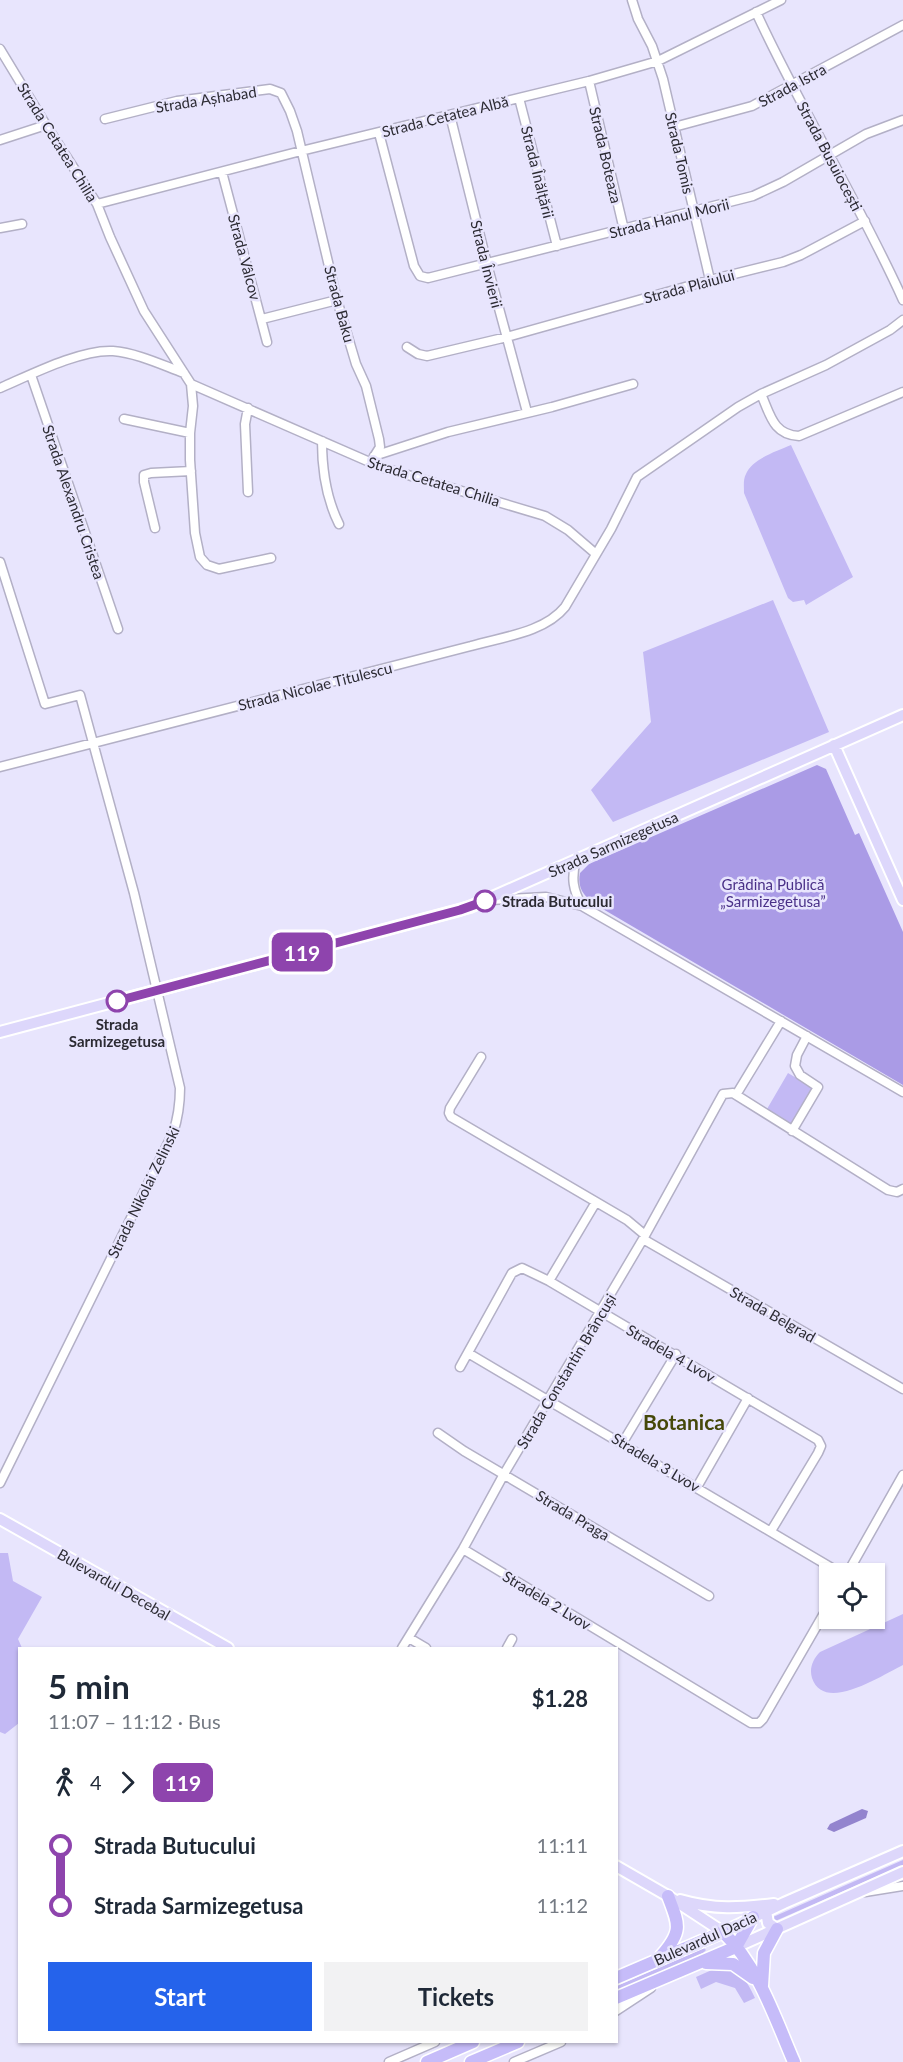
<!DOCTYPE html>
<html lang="en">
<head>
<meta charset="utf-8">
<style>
	body { margin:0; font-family:Lato,sans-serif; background:#f2f2f3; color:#1f2937; height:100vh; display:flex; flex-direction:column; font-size:22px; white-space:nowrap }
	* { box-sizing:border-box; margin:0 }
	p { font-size:20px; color:#747a83 }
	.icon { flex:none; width:33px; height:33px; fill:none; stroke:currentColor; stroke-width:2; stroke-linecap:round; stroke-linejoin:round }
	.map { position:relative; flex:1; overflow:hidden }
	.drawer { position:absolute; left:18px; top:1647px; width:600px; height:396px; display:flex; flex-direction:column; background:#fff; border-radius:0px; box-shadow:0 2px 4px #0004 }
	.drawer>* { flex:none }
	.badge { padding:0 12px; border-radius:9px; font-size:21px; line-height:39px }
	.fabs { position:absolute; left:819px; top:1563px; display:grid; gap:12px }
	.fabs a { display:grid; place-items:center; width:66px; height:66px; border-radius:0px; background:#fff; box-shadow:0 2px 4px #0004; font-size:30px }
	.map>.badge { position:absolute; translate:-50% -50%; box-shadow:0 0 0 3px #fff }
	.legs { display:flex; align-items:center; gap:9px; height:66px; padding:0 30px; font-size:20px }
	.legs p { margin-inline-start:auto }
	.overview { display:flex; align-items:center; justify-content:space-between; height:102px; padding:0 30px }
	h1 { font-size:33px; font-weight:700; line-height:45px }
	.button { display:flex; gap:12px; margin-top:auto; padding:12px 30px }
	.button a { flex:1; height:69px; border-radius:0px; background:#2563eb; color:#fff; font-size:24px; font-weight:700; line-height:69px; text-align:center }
	.button a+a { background:#f2f2f3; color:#1f2937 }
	ul { padding:0 30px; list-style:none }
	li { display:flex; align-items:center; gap:21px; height:60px; font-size:22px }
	li i { display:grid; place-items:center; width:9px; height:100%; margin:0 8px; background:currentColor }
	li i::after { content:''; width:15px; height:15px; margin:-8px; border:4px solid; border-radius:50%; background:#fff }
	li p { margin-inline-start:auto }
	li:first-child i { background:linear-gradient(#0000 50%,currentColor 0) }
	li:last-child i { background:linear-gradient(currentColor 50%,#0000 0) }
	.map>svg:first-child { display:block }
</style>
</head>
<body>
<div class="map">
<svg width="903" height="2062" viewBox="0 0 903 2062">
	<rect width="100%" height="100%" fill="#e8e5fd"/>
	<path fill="#c3b9f4" d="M 791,445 L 853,577 L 806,605 L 804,600 L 793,602 L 788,598 L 744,493 C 744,487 743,479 746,474 C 752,459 777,451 791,445 Z
		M 773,600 L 829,732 L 613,822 L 591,790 L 651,722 L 643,652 Z
		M 788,1073 L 813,1088 L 791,1125 L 767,1109 Z
		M 0,1553 L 8,1553 L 13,1581 L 42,1597 L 18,1639 L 22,1648 L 20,1648 L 19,1723 L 5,1734 L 0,1732 Z
		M 903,1614 L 903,1665 C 882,1675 824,1714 812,1678 C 809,1668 813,1659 820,1652 Z
		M 903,1860 L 903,1865 L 773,1922 L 773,1917 Z
		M 704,1948 L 706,1950 L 703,1953 L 617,1991 L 617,1986 Z
		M 714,1969 C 739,1969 745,1976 755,1998 L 744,2003 L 735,1988 L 716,1982 L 701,1989 L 696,1977 Z"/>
	<path fill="#aa9be6" d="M 817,765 L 826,769 L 855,835 L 859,833 L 903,932 L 903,1085 L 596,905 C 584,897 577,888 580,873 L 589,864 Z"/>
	<path fill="#9384ce" d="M 862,1809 L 868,1811 L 866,1818 L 834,1832 L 827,1829 L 830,1824 Z"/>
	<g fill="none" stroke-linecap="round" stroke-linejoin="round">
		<g stroke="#b3b0c6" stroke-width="11">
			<path id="minor" d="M 632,0 L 638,19 L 652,46 L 663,79 L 710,280
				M 756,12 C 801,110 859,202 903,300
				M 0,49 L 46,125 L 97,204 L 110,237 L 144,311 L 191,384 L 381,467 L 545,516 L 568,530 L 596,554
				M 589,81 L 624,230
				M 519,98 L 557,246
				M 450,115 L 487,264 L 527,412
				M 105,119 L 177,101 L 270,89 L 281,93 L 290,111 L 297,131 L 337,300 L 356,364 L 366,386 L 379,439 L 380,447 L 375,455
				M 674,127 L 752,106 L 903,25
				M 379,133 L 414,266 L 420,276 L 428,278 L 753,196 L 783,182 L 866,134 L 903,120
				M 0,140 L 46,125
				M 222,172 L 267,342
				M 97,204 L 301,151 L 589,81 L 658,61 L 781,0
				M 0,228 L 22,224
				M 262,319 L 337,300
				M 407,347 L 418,354 L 427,356 L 507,337 L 710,280 L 783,262 L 801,255 L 865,221
				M 31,375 L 118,629
				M 191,384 L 193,406 L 190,433 L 190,460 L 195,533 L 200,557 L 207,565 L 219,569 L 271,558
				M 0,388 C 30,375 81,349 113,351 C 137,353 162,365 184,373
				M 761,394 C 770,414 773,435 799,436 L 903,392
				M 248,408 L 245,424 L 248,492
				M 124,419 L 190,433
				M 322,441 C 322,471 326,498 339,524
				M 374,456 L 448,432 L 552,407 L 633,384
				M 155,528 L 144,482 L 144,475 L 151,473 L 191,471
				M 0,562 L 45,704 L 80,695 L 134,893 L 180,1088 C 180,1104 178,1118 173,1133 L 0,1483
				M 0,767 L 471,646 C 501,637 544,633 565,607 L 611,529 L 637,477 L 738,407 L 761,394 L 826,365 L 890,330 L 903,320
				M 576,860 C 571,878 573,890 582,906
				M 490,900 L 546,897 L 582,906 L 903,1092
				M 481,1057 L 450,1108 L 449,1113 L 451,1117 L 627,1220 L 645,1235
				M 736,1095 L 781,1021
				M 792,1131 L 818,1087 L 800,1075 L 795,1066 L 797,1055 L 807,1036
				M 643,1239 L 903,1389
				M 549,1281 L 596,1202
				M 468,1353 L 842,1574
				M 460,1367 L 512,1273 L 522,1268 L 549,1281 L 818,1440 L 821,1446 L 818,1453 L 771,1531
				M 438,1433 L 464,1451 L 709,1596
				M 623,1442 L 676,1354
				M 697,1487 L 748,1398
				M 463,1549 L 751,1723 L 759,1723 L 763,1719 L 830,1603
				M 847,1574 L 903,1475
				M 409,1638 L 426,1648
				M 402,1648 L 463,1549 L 504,1474 L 643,1239 L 723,1094 L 733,1093 L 888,1190 L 897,1192 L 903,1189
				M 507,1648 L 512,1639
				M 865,1892 L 903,1886
				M 616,2011 L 651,1988
				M 389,2062 L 435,2042
				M 514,2062 L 561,2042"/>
		</g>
		<g stroke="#fff" stroke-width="14">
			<path id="major" d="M 834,745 L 903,900
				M 0,1032 L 470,907 L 903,715
				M 0,1519 L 228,1648
				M 616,1866 L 668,1896 L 723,1932 L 784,1903 L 903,1851
				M 680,1900 C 715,1910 739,1908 774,1904
				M 766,1911 L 768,1923 L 777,1929
				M 736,1947 L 903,1872"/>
		</g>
		<g stroke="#fff" stroke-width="15">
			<path id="highway" d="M 736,1947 L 753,1917
				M 661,1956 C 683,1931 679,1925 668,1896
				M 706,1963 L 733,1964 L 753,1978
				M 616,1978 L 723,1932 C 758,1966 775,2018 794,2062
				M 762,1986 L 764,1953 L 777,1929
				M 616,1998 L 736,1947
				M 427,2062 L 473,2042
				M 471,2062 L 518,2042"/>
		</g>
		<use href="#minor" stroke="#fff" stroke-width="8"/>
		<use href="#major" stroke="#ddd7fb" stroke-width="10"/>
		<use href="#highway" stroke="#c6bcf9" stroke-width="12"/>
	</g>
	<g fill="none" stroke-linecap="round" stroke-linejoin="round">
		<g stroke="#fff" stroke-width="14">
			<path id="line-1" d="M 117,1001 L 460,910 L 485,901"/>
		</g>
		<use href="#line-1" stroke="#8e44ad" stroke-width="9"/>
	</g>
	<g fill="#fff" stroke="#8e44ad" stroke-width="3">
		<circle cx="485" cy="901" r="10"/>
		<circle cx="117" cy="1001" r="10"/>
	</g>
	<g text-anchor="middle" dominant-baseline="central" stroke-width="5" stroke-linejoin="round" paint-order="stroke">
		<g font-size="15" fill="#2c2b33" stroke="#e8e5fd">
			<text transform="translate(792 85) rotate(-28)">Strada Istra</text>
			<text transform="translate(206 99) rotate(-9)">Strada Așhabad</text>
			<text transform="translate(445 116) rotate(-14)">Strada Cetatea Albă</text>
			<text transform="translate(58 142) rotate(58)">Strada Cetatea Chilia</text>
			<text transform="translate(680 153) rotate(77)">Strada Tomis</text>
			<text transform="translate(606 155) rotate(77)">Strada Boteaza</text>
			<text transform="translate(830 156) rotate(62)">Strada Busuiocești</text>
			<text transform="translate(538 172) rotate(76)">Strada Înălțării</text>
			<text transform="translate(669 218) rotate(-14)">Strada Hanul Morii</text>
			<text transform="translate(245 257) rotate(75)">Strada Vâlcov</text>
			<text transform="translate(487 264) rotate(76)">Strada Învierii</text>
			<text transform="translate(689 286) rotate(-15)">Strada Plaiului</text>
			<text transform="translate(340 304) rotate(75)">Strada Baku</text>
			<text transform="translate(434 481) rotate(17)">Strada Cetatea Chilia</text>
			<text transform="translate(74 502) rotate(71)">Strada Alexandru Cristea</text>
			<text transform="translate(315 686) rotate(-14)">Strada Nicolae Titulescu</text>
			<text transform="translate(613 844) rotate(-24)">Strada Sarmizegetusa</text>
			<text transform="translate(143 1192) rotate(-64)">Strada Nikolai Zelinski</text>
			<text transform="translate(773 1314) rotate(30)">Strada Belgrad</text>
			<text transform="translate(671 1353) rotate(30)">Stradela 4 Lvov</text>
			<text transform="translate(566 1371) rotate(-59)">Strada Constantin Brâncuși</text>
			<text transform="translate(656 1462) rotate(31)">Stradela 3 Lvov</text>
			<text transform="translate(573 1515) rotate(31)">Strada Praga</text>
			<text transform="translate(114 1584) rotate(30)">Bulevardul Decebal</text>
			<text transform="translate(547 1600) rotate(31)">Stradela 2 Lvov</text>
			<text transform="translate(705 1938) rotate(-24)">Bulevardul Dacia</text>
		</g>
		<g font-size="15" fill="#4a3188" stroke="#e8e5fd">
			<text x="773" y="884">Grădina Publică<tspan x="773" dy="17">„Sarmizegetusa”</tspan></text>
		</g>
		<g font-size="15" font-weight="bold" fill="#2c2b33" stroke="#e8e5fd" text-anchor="start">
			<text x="502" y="901">Strada Butucului</text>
			<text x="117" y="1024" text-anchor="middle">Strada<tspan x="117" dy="17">Sarmizegetusa</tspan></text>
		</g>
		<g font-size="21" font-weight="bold" fill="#454809" stroke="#e8e5fd">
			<text x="684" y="1421">Botanica</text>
		</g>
	</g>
</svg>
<div class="fabs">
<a><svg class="icon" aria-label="locate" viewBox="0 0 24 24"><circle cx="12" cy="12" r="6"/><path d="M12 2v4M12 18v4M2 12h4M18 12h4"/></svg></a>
</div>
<b class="badge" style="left:302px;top:952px;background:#8e44ad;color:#fff">119</b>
<section class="drawer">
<div class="overview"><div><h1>5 min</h1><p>11:07 – 11:12 · Bus</p></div><b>$1.28</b></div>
<div class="legs"><svg class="icon" aria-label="walk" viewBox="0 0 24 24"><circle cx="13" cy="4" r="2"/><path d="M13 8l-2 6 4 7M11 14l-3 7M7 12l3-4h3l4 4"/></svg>4<svg class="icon" aria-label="forward" viewBox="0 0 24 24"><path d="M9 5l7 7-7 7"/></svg><b class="badge" style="background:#8e44ad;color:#fff">119</b></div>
<ul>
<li><i style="color:#8e44ad"></i><b>Strada Butucului</b><p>11:11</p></li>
<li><i style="color:#8e44ad"></i><b>Strada Sarmizegetusa</b><p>11:12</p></li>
</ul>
<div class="button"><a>Start</a><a>Tickets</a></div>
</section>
</div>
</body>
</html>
